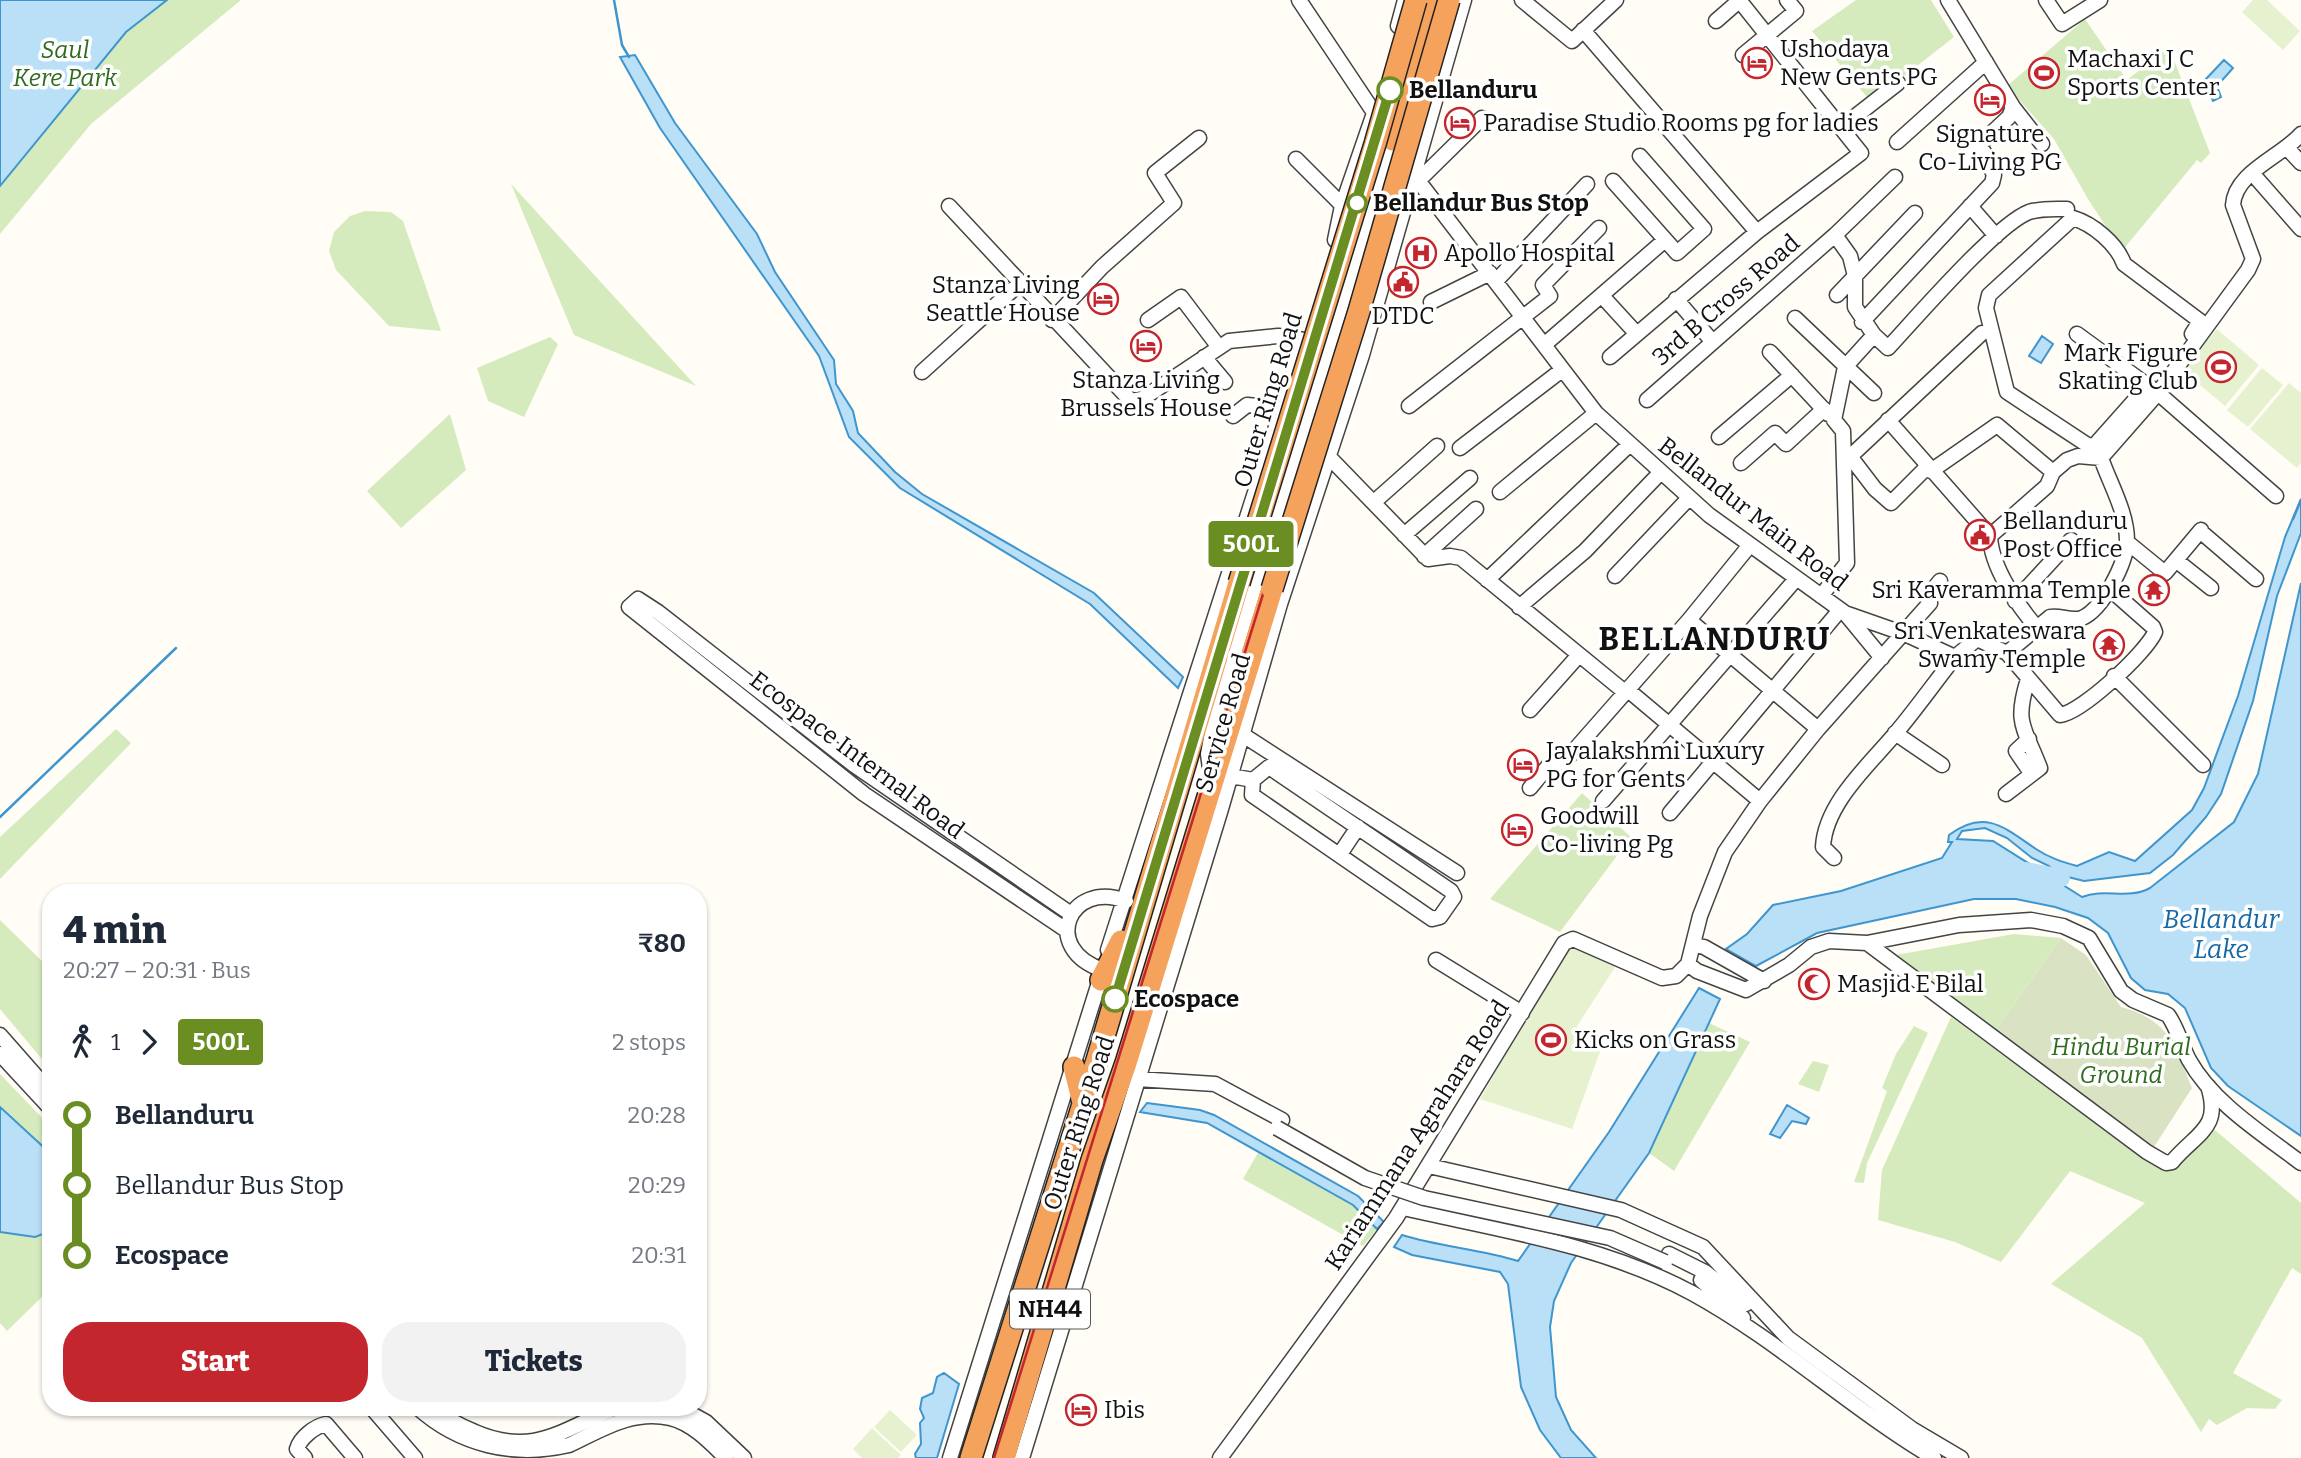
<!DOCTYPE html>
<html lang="en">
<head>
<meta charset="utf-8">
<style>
	body { margin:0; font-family:Bitter,serif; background:#f2f2f3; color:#1f2937; height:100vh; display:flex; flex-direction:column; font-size:26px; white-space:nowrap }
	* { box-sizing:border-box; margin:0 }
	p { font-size:23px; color:#747a83 }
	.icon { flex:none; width:38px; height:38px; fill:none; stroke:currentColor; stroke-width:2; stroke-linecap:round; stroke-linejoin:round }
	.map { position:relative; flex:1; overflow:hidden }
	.details { position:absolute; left:42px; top:884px; width:665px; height:532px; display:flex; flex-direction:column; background:#fff; border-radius:28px; box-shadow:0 2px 5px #0004 }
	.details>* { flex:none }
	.badge { padding:0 14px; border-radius:5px; font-size:24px; line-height:46px }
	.map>.badge { position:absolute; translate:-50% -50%; box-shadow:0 0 0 4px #fff }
	.legs { display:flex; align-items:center; gap:10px; height:77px; padding:0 21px; font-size:23px }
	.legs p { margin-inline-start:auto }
	.summary { display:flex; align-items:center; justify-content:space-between; height:119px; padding:0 21px }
	h1 { font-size:38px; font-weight:800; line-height:52px }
	.cta { display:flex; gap:14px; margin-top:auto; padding:14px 21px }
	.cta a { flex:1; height:80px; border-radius:28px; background:#c4262e; color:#fff; font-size:28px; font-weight:800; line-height:80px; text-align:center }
	.cta a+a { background:#f2f2f3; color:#1f2937 }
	ul { padding:0 21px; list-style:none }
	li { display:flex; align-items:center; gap:24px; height:70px; font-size:26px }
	li i { display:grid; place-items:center; width:10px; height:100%; margin:0 9px; background:currentColor }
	li i::after { content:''; width:18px; height:18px; margin:-9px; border:5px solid; border-radius:50%; background:#fff }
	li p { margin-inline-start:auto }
	li:first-child i { background:linear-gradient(#0000 50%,currentColor 0) }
	li:last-child i { background:linear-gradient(currentColor 50%,#0000 0) }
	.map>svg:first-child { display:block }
</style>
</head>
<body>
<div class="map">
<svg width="2301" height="1458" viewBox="0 0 2301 1458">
	<rect width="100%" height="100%" fill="#fffdf5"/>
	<path fill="#d5ebbd" d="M 0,0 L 241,0 L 91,124 L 0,234 Z
		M 1856,0 L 1931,0 L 1954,37 L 1871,102 L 1812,31 Z
		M 2085,19 L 2127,80 L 2169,47 L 2210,153 L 2201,163 L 2197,160 L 2122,251 L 2088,199 L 2054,139 L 2007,86 Z
		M 511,184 L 696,386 L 574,335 Z
		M 391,212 L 403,221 L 441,331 L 389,326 L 336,270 L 329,251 L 334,232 L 350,216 L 365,211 Z
		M 550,337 L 558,344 L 524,417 L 488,401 L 477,368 Z
		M 450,414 L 466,470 L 401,528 L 367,491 Z
		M 116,729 L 131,743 L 0,879 L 0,837 Z
		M 1582,793 L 1631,837 L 1560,932 L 1490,899 Z
		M 0,920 L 51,970 L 51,1070 L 0,1009 Z
		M 2014,934 L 2061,938 L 1995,1031 L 1896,955 Z
		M 1951,1017 L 2149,1162 L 2177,1169 L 2215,1130 L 2301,1203 L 2301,1274 L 2292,1268 L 2233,1373 L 2282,1400 L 2275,1409 L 2247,1408 L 2217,1425 L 2209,1419 L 2201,1432 L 2142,1338 L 2051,1284 L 2145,1203 L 2070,1171 L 2001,1262 L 1955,1242 L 1878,1220 L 1882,1170 Z
		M 1709,1023 L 1750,1042 L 1674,1171 L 1649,1153 Z
		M 1914,1026 L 1928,1033 L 1867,1163 L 1864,1183 L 1854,1182 L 1887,1091 L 1882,1088 L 1896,1054 Z
		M 1813,1061 L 1829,1065 L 1819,1092 L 1798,1084 Z
		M 0,1074 L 51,1127 L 51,1288 L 7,1331 L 0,1323 Z
		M 1259,1151 L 1353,1205 L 1377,1229 L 1363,1246 L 1243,1179 Z"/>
	<path fill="#d9e3c4" d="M 2061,938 L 2086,955 L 2121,1007 C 2169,1020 2175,1045 2192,1088 L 2152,1150 L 1995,1031 Z"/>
	<path fill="#e6f2cf" d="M 2253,0 L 2267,0 L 2300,31 L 2283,50 L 2242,12 Z
		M 2217,329 L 2259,365 L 2225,406 L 2182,370 Z
		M 2262,368 L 2283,385 L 2248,427 L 2227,410 Z
		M 2289,383 L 2301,393 L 2301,463 L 2297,468 L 2250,429 Z
		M 1569,945 L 1615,967 L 1572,1034 L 1602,1046 L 1572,1129 L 1480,1099 Z
		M 890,1410 L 917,1435 L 901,1452 L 874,1427 Z
		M 872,1428 L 901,1455 L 898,1458 L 862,1458 L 853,1449 Z"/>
	<path fill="#b9e0f7" stroke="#3f96cf" stroke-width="2" d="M 0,0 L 167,0 L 126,32 L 0,186 Z
		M 635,55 L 675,123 L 757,234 L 775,272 L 834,360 L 836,384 L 853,411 L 858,433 L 895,472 L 922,494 L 1094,593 L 1183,677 L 1178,688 L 1090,604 L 900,488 L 849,437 L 819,356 L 660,128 L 620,57 Z
		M 2224,60 L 2233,68 L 2217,86 L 2221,97 L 2213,101 L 2204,81 Z
		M 2042,336 L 2053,344 L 2041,363 L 2029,356 Z
		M 2301,499 L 2301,533 L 2277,596 L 2253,701 L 2221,794 L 2206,817 L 2173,855 L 2150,873 L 2084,881 L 2056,874 L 2049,866 L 2032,858 L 2007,838 L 1985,828 L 1962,831 L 1957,839 L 1993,841 L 2082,897 C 2105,888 2128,900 2150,888 L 2234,822 L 2258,774 L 2301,583 L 2301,1136 L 2228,1086 L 2211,1068 L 2185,1008 L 2168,994 L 2145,990 L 2131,978 L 2108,933 L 2088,918 L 2055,907 L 2016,899 L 1974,899 L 1817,933 L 1756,966 L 1726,949 L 1747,934 L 1773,905 L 1841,891 L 1942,858 L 1952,842 L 1948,842 L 1949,835 C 1985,808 2005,828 2036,849 C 2049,858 2063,862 2077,866 L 2109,852 L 2135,861 L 2192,810 L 2204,788 L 2238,696 L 2285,537 Z
		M 1699,988 L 1720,999 L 1649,1153 L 1571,1263 L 1554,1301 L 1550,1327 L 1556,1397 L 1571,1430 L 1596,1458 L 1561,1458 L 1540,1430 L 1521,1387 L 1508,1284 L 1500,1272 L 1412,1255 L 1394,1247 L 1402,1235 C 1441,1247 1479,1249 1518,1261 L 1609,1132 Z
		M 1147,1103 L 1200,1110 L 1214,1115 L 1358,1196 L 1384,1222 L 1377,1229 L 1353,1205 L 1207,1123 L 1140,1112 Z
		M 1787,1105 L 1809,1118 L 1806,1124 L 1792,1121 L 1780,1138 L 1770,1134 Z
		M 0,1107 L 51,1154 L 51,1231 L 35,1237 L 0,1232 Z
		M 944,1373 L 959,1384 L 937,1458 L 916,1458 L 915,1454 L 921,1444 L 920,1423 L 924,1418 L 920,1409 L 922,1398 L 933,1393 L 937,1377 Z"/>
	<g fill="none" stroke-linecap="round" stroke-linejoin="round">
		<path stroke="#3f96cf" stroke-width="2.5" d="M 614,0 L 622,45 L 629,57
			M 2293,519 L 2301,500
			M 0,817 L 176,648"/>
		<path stroke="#b9e0f7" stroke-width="18" d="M 2026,871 L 2061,878"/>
		<g stroke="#444" stroke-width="17">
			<path id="minor" d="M 1299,0 L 1381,123
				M 1522,0 L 1572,41 L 1616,0
				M 1948,0 L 2013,107 L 2009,117 L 1967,156
				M 2046,0 L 2062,24 L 2100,0
				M 1716,21 L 1740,0
				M 1398,26 L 1405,0
				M 1583,30 L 1757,232
				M 1743,55 L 1796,11 L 1787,0
				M 2013,107 L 2042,144
				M 1843,126 L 1898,83
				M 1897,142 L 1986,62
				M 2288,149 L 2301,163
				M 1296,159 L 1347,210
				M 1410,170 L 1596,413 L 1709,515 L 1845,613 L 1882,658
				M 2252,173 L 2301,229
				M 1418,181 L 1482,118
				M 1613,181 L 1677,253 L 1704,229 L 1640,156
				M 949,206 L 1131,401 L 1142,399 L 1229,341 L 1278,336 L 1304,340
				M 1970,206 L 1996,236
				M 1335,240 L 1342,206 L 1373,116
				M 1496,281 L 1587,184
				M 1837,295 L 1915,213
				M 1603,297 L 1636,333
				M 1676,299 L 1712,341
				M 1431,302 L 1490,273
				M 1795,318 L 1874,393
				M 1052,320 L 1102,267 L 1174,203 L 1155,173 L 1199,138
				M 1148,320 L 1181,297 L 1218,346
				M 1862,322 L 1992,183 L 1994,175 L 1984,152
				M 2077,334 L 2151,388
				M 1874,335 L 1888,348 C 1916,318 1997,224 2029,212 C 2041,208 2054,209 2067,209
				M 1544,345 L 1665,240
				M 1770,352 L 1828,414
				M 1204,357 L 1225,382
				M 1610,357 L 1757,232 L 1861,153 L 1739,0
				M 922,372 L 1019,284
				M 2158,393 L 2276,496
				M 2156,396 L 2143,391 L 2095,445 L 2089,446 L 2007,392 L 1986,308 L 1989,295 L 2073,218 C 2093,224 2117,244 2124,264 L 2200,321 L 2192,334
				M 1647,400 L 1835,235 L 1895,177
				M 1409,406 L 1550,296 L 1543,285 L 1599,228
				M 1233,416 L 1247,405 L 1280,408
				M 1888,420 L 1990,536
				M 1719,437 L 1792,375
				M 1460,448 L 1562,370
				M 1849,455 L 1875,489 L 1891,503 L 1927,467
				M 1329,457 L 1428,559 L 1450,556 L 1461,558 L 1626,693
				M 1844,457 L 1855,452 L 1982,333
				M 1741,463 L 1775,433 L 1786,444 L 1824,409
				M 1931,471 L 1997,425 L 2053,472
				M 1500,492 L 1596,413
				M 1374,502 L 1437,446
				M 2200,531 L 2256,579
				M 1404,535 L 1470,478
				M 2127,542 L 2165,573 L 2201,530
				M 1750,545 L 1689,620 L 1818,729
				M 1424,556 L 1476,509
				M 2177,561 L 2211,588
				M 1615,576 L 1689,498
				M 1487,580 L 1629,445
				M 1821,596 L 1847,563 L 1843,431 L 1834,420 L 1845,367 L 1874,335 L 1855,307 L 1855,276 L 1850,256 L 1835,235
				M 2015,601 L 2071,540
				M 1519,607 L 1585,551 L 1660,473
				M 1845,613 L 1905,634 L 1955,657 L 1977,639 L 2007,653 L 2050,617 C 2061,615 2071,622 2082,618 C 2103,609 2126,563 2127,541 C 2127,512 2110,484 2101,458 L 2158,393 L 2248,270 L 2253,259 L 2233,205 C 2235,172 2281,157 2301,134
				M 2038,629 C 2018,606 1991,567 1990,536 L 2047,486 L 2053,472 L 2067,460 L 2078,456 L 2101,458
				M 2007,653 L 2060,715 C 2081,713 2147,652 2155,632 L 2153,627 L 2111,590
				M 2114,676 L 2203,765
				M 1628,690 L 1760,801
				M 1530,710 L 1579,655
				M 1895,733 L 1942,765
				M 1243,735 L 1457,873
				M 2029,739 L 2016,751 L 2031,773
				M 1211,776 L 1208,754 L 1215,716 L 1392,140
				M 1231,776 L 1253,780 L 1252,795 L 1432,919 L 1440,917 L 1454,897 L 1451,891 L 1269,767 L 1253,780
				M 1530,788 L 1550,764 L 1564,762 L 1689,620
				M 2006,794 L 2040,768 C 2024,726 2014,724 2028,679
				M 1603,801 L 1796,579
				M 1670,813 L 1840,610
				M 1340,854 L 1358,827
				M 1834,858 L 1823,847 C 1825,804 1868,766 1895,734 C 1916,709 1935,682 1955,657
				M 1066,930 L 864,794 L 629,607 L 638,599 L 658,612 L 854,765 L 1071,914
				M 1867,943 L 2147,1152 L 2166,1163 L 2172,1162 C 2196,1133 2222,1129 2208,1086
				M 1694,945 L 1704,947 L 1764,981
				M 1108,950 L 1303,343
				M 1436,960 L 1522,1013
				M 1688,964 L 1697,971 L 1746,990 L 1789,965 L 1811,947 L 1829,941 L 1867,943 L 1959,925 L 2031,920 L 2063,926 L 2089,938 L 2121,991 L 2133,1000 L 2168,1015 C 2178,1029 2181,1045 2189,1060 C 2213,1103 2263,1134 2301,1163
				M 1103,970 C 1040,949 1069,879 1126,901
				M 0,1035 L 51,1093
				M 0,1054 L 51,1109
				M 1137,1079 L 1215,1084 L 1282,1120
				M 1429,1166 L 1621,1210 L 1703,1247 L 1788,1338 L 1912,1429 L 1961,1458
				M 1403,1208 C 1500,1230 1603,1245 1692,1293 C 1778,1340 1850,1408 1934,1458
				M 1669,1254 L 1705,1272 L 1746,1304
				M 1701,1280 L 1743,1318
				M 371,1407 L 415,1458
				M 417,1407 C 459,1445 514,1458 569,1445 C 601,1430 633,1409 670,1418 C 692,1423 711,1443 726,1458
				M 433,1407 C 445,1418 460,1426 475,1432 C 535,1458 564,1428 618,1407
				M 679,1407 L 706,1422 L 744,1458
				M 305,1458 L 297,1449 C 300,1438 315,1426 326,1424 L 355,1458
				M 950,1458 L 1102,973
				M 1022,1458 L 1221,809 L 1280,604 L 1362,355 L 1464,0
				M 1220,1458 L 1396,1218 L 1564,943 L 1573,939 L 1662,978 L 1676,976 L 1688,964 L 1700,916 L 1725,852 L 1760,801 L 1818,729 L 1930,603 L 1927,597 L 1940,581"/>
		</g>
		<g stroke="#222" stroke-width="24">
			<path id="highway" d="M 1392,140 L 1432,0
				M 1101,980 L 1121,941
				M 1074,1067 L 1083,1103
				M 971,1458 L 1097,1060 L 1239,583
				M 1004,1458 L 1092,1160 L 1126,1063 L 1272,589"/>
		</g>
		<use href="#minor" stroke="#fff" stroke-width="14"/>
		<use href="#highway" stroke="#f5a25d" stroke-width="21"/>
		<path stroke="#c4262e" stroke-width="2.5" d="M 994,1458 L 1448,0"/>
		<g stroke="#444" stroke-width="17" stroke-linecap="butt">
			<path id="minor-bridge" d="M 1277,1128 L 1365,1178 L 1424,1198 L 1610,1238 L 1665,1262"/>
		</g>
		<g stroke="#222" stroke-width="24" stroke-linecap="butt">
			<path id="highway-bridge" d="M 1239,583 L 1375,144 L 1416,0
				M 1272,589 L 1359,311 L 1449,0"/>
		</g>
		<use href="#minor-bridge" stroke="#fff" stroke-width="14"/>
		<use href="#highway-bridge" stroke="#f5a25d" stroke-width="21"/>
	</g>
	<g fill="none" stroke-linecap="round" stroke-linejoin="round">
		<g stroke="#fff" stroke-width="16">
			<path id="line-1" d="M 1115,999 L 1390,90"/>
		</g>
		<use href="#line-1" stroke="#6b8e23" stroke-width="10"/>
	</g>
	<defs>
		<g id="hotel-ring" transform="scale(1.575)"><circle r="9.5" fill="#fff" stroke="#c4262e" stroke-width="1.5"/><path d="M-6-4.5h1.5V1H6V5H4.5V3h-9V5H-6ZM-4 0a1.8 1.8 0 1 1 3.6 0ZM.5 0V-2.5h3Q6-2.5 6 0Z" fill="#c4262e"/></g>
		<g id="stadium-ring" transform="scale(1.575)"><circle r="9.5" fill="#fff" stroke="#c4262e" stroke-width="1.5"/><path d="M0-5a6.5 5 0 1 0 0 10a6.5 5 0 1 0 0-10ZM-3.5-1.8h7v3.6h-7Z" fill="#c4262e"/></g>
		<g id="hospital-ring" transform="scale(1.575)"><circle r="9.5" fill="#fff" stroke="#c4262e" stroke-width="1.5"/><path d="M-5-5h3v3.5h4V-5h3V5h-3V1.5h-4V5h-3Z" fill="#c4262e"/></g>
		<g id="civic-ring" transform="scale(1.575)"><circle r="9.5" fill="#fff" stroke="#c4262e" stroke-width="1.5"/><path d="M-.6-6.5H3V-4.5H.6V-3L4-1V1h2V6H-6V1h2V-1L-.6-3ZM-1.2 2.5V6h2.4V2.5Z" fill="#c4262e"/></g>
		<g id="temple-ring" transform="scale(1.575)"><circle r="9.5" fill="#fff" stroke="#c4262e" stroke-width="1.5"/><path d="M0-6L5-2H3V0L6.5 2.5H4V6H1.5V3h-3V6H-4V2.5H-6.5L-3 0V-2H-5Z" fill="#c4262e"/></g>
		<g id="mosque-ring" transform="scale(1.575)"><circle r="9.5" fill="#fff" stroke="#c4262e" stroke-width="1.5"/><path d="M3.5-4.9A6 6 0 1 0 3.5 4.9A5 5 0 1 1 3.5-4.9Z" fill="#c4262e"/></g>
	</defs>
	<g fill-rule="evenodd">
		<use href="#hotel-ring" x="1757" y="63"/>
		<use href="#stadium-ring" x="2044" y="73"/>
		<use href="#hotel-ring" x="1990" y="100"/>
		<use href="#hotel-ring" x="1460" y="123"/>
		<use href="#hospital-ring" x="1421" y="253"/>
		<use href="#civic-ring" x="1403" y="282"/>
		<use href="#hotel-ring" x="1103" y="299"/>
		<use href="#hotel-ring" x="1146" y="346"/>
		<use href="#stadium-ring" x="2221" y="367"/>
		<use href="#civic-ring" x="1980" y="535"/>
		<use href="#temple-ring" x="2154" y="590"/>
		<use href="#temple-ring" x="2109" y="645"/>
		<use href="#hotel-ring" x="1523" y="765"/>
		<use href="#hotel-ring" x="1517" y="830"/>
		<use href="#mosque-ring" x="1814" y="984"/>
		<use href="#stadium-ring" x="1551" y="1040"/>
		<use href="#hotel-ring" x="1081" y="1410"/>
	</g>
	<g fill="#fff" stroke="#6b8e23" stroke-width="3.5">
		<circle cx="1390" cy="90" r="12"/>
		<circle cx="1357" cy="203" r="9"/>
		<circle cx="1115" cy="999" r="12"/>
	</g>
	<g text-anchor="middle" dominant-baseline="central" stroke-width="7" stroke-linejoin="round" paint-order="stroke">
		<rect fill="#fff" stroke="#585858" stroke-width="2" x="1010" y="1289.5" width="80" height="39" rx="5"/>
		<g font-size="23" font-weight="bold" fill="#111">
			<text x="1050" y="1309">NH44</text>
		</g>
		<g font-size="24" fill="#111" stroke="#fff" text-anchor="start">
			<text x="1780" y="49">Ushodaya<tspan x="1780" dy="28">New Gents PG</tspan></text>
			<text x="2067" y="59">Machaxi J C<tspan x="2067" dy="28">Sports Center</tspan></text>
			<text x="1483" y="123">Paradise Studio Rooms pg for ladies</text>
			<text x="1990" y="134" text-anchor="middle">Signature<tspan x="1990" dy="28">Co-Living PG</tspan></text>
			<text x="1444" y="253">Apollo Hospital</text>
			<text x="1080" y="285" text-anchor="end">Stanza Living<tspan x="1080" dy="28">Seattle House</tspan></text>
			<text x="1403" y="316" text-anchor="middle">DTDC</text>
			<text x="2198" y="353" text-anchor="end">Mark Figure<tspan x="2198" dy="28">Skating Club</tspan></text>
			<text x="1146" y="380" text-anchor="middle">Stanza Living<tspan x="1146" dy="28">Brussels House</tspan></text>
			<text x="2003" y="521">Bellanduru<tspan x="2003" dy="28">Post Office</tspan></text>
			<text x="2131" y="590" text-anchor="end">Sri Kaveramma Temple</text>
			<text x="2086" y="631" text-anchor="end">Sri Venkateswara<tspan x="2086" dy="28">Swamy Temple</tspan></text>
			<text x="1546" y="751">Jayalakshmi Luxury<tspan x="1546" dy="28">PG for Gents</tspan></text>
			<text x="1540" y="816">Goodwill<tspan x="1540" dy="28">Co-living Pg</tspan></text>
			<text x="1837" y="984">Masjid E Bilal</text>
			<text x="1574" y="1040">Kicks on Grass</text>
			<text x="1104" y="1410">Ibis</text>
		</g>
		<g font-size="24" font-style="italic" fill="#2f6b1f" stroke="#fff">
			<text x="65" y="50">Saul<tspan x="65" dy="28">Kere Park</tspan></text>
			<text x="2121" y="1047">Hindu Burial<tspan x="2121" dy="28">Ground</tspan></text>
		</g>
		<g font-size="24" font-weight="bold" fill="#111" stroke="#fff" text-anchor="start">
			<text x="1409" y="90">Bellanduru</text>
			<text x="1373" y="203">Bellandur Bus Stop</text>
			<text x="1134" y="999">Ecospace</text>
		</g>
		<g font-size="24" fill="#111" stroke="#fff">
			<text transform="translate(1726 300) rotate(-41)">3rd B Cross Road</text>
			<text transform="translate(1268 400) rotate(-73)">Outer Ring Road</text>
			<text transform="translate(1753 514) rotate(38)">Bellandur Main Road</text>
			<text transform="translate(1223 723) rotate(-74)">Service Road</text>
			<text transform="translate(857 755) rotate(37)">Ecospace Internal Road</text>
			<text transform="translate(1079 1123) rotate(-72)">Outer Ring Road</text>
			<text transform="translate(1417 1135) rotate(-57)">Kariammana Agrahara Road</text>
		</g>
		<g font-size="26" font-style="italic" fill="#1768a6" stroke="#fff">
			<text x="2221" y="919">Bellandur<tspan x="2221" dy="30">Lake</tspan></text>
		</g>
		<g font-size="32" font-weight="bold" letter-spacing="2" fill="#111" stroke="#fff">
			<text x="1715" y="639">BELLANDURU</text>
		</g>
	</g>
</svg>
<b class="badge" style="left:1251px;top:544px;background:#6b8e23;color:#fff">500L</b>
<section class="details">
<div class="summary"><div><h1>4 min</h1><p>20:27 – 20:31 · Bus</p></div><b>₹80</b></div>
<div class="legs"><svg class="icon" aria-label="walk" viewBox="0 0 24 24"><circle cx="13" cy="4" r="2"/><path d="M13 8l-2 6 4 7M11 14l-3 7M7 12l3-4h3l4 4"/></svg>1<svg class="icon" aria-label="forward" viewBox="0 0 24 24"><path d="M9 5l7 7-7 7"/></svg><b class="badge" style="background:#6b8e23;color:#fff">500L</b><p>2 stops</p></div>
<ul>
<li><i style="color:#6b8e23"></i><b>Bellanduru</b><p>20:28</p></li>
<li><i style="color:#6b8e23"></i><span>Bellandur Bus Stop</span><p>20:29</p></li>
<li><i style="color:#6b8e23"></i><b>Ecospace</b><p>20:31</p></li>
</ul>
<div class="cta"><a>Start</a><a>Tickets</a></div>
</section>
</div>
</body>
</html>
